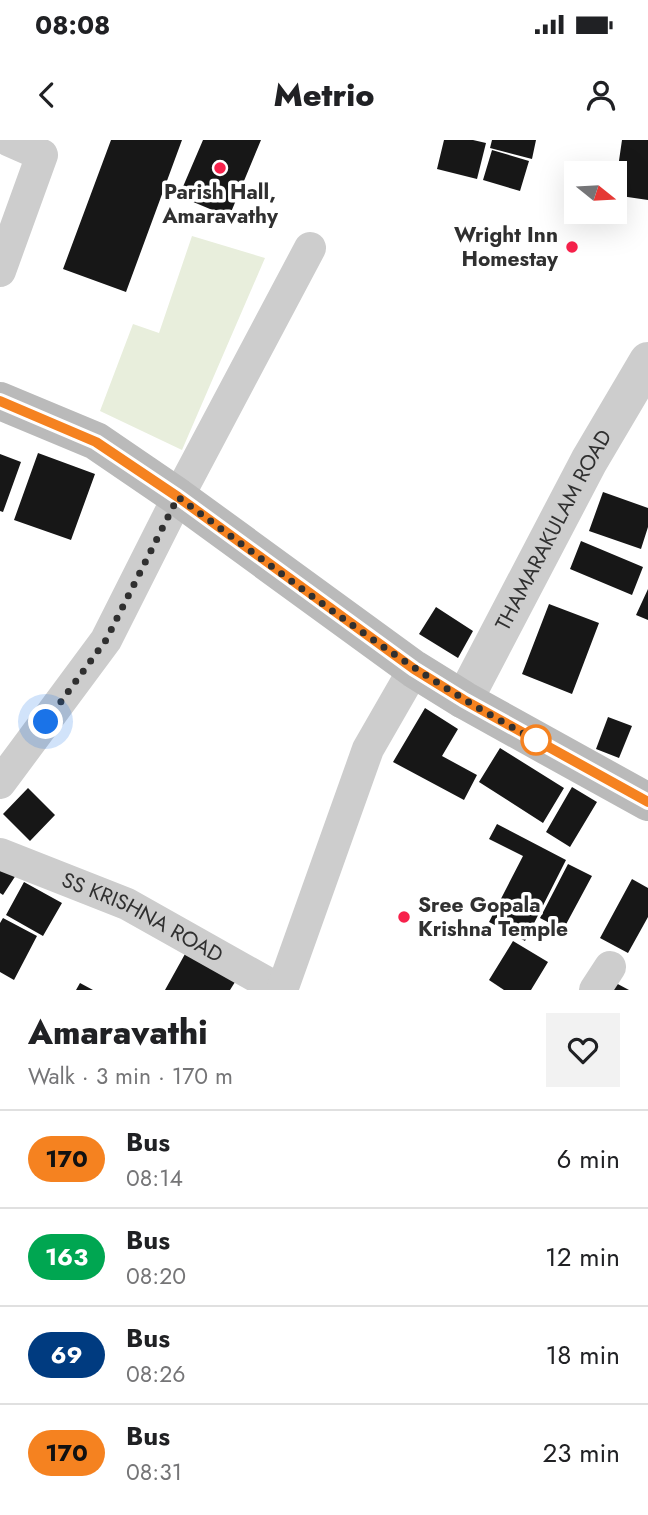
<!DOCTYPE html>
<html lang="en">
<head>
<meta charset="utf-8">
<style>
	body { margin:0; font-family:Jost,sans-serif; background:#f2f2f2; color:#202124; height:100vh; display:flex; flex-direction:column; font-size:26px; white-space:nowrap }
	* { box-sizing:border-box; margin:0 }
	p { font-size:23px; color:#757577 }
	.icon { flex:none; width:38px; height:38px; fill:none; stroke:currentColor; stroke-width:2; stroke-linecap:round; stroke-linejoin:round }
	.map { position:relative; height:850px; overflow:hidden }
	.details { display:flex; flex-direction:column; background:#fff; flex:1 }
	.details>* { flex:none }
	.badge { padding:0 14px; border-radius:23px; font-size:24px; line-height:46px }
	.needle { width:46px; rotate:108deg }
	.tools { position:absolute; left:564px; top:21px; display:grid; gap:14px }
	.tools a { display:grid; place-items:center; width:63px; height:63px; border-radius:0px; background:#fff; box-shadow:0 7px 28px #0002; font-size:35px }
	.you { position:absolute; width:35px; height:35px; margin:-18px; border:5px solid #fff; border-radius:50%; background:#1a73e8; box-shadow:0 0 0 10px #1a73e833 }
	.map>.badge { position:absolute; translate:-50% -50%; box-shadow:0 0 0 4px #fff }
	.round { display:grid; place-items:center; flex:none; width:74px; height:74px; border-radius:0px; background:#f2f2f2 }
	.head { display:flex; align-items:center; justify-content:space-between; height:119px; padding:0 28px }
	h1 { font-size:33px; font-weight:800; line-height:52px }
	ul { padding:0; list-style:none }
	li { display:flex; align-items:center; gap:21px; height:98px; padding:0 28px; border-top:2px solid #e0e0e0 }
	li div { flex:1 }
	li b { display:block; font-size:26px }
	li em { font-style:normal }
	li .badge { min-width:77px; font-weight:700; text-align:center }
	.status { display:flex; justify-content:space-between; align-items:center; height:49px; padding:0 35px; background:#fff; direction:ltr }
	.status svg { height:19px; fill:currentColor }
	header { display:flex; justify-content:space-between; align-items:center; height:91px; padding:0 28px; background:#fff; font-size:32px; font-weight:800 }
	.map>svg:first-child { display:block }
</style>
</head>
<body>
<div class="status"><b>08:08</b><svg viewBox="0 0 49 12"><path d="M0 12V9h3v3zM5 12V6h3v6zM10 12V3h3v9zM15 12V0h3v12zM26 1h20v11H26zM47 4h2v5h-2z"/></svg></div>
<header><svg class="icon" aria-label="back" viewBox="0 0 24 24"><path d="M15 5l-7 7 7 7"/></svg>Metrio<svg class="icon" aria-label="person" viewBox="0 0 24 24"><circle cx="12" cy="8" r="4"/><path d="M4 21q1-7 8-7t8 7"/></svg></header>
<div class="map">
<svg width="648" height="850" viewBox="0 0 648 850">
	<rect width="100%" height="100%" fill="#fff"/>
	<path fill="#e8eedc" d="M 192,96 L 265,118 L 182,310 L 100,271 L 133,184 L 159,193 Z"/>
	<path fill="#171717" d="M 111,0 L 182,0 L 126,152 L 63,129 Z
		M 203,0 L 261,0 L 229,77 L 179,56 Z
		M 444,0 L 473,0 L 486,3 L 477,39 L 437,29 Z
		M 492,0 L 536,0 L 532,19 L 490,8 Z
		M 622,0 L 648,0 L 648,60 L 614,55 Z
		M 492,10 L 529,21 L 520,51 L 483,40 Z
		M 38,313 L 95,334 L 71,400 L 14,380 Z
		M 0,314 L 21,322 L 3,372 L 0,371 Z
		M 603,352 L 648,368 L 648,387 L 641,409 L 589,391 Z
		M 581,401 L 643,427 L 632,455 L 570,429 Z
		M 648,449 L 648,480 L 636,475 Z
		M 549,464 L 599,483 L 572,554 L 522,534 Z
		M 436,467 L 473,491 L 458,518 L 419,494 Z
		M 425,568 L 458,589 L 442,616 L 477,635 L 464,660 L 393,622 Z
		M 608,577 L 632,586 L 619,618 L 596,609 Z
		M 500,608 L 564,648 L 543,683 L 479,642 Z
		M 572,647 L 597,662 L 570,707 L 546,692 Z
		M 28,648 L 55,675 L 30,701 L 3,674 Z
		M 497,684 L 566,720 L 525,801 L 489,782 L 523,716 L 489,699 Z
		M 0,722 L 18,732 L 3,755 L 0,753 Z
		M 568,724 L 592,736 L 563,790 L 540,778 Z
		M 632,739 L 648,748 L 648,777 L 628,813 L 600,798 Z
		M 24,742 L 62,763 L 43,796 L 6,775 Z
		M 3,778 L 37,796 L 14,840 L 0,832 L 0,783 Z
		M 513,801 L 548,822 L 531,850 L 504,850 L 489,840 Z
		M 185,814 L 235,842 L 230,850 L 165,850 Z
		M 614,842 L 629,850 L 610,850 Z
		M 80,843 L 93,850 L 76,850 Z"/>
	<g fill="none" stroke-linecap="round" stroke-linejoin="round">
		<g stroke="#cdcdcd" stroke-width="32">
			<path d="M 0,131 L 42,15 L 8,0"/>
			<path d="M 0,643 L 106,500 L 178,357 L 310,108"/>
			<path id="s1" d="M 0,714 L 127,764 L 280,850"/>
			<path d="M 282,850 L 368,609 L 414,529"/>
			<path d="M 595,850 L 610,827"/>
		</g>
		<path stroke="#cdcdcd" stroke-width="38" id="s2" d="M 464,560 L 589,321 L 648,221"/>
		<path stroke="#bababa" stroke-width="38" d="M 0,261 L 96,301 L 178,357 L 414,529 L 464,560 L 648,662"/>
	</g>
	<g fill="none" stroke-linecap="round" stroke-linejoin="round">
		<g stroke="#fff" stroke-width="16">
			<path id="line" d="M 0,261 L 96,302 L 178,357 L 414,529 L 464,560 L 648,662"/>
		</g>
		<use href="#line" stroke="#f58220" stroke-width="10"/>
		<path stroke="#303030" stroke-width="7" stroke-dasharray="0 12.6" d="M 46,582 L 106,500 L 178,357 C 294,442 408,533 536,600"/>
	</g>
	<g fill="#f7214b" stroke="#fff" stroke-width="2.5">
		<circle cx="220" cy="28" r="7"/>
		<circle cx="572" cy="107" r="7"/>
		<circle cx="404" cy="777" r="7"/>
	</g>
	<circle fill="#fff" stroke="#f58220" stroke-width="3.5" cx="536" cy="600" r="14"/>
	<g text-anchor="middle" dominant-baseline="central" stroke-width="7" stroke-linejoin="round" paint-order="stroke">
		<g font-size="21" font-weight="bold" fill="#303030" stroke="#fff">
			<text x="220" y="52">Parish Hall,<tspan x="220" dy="24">Amaravathy</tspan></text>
			<text x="558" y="95" text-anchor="end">Wright Inn<tspan x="558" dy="24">Homestay</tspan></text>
			<text x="418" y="765" text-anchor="start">Sree Gopala<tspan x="418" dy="24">Krishna Temple</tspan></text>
		</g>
		<g font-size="21" fill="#303030" stroke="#fff">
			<text stroke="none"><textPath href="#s2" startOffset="192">THAMARAKULAM ROAD</textPath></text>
			<text stroke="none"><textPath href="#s1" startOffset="156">SS KRISHNA ROAD</textPath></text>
		</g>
	</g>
</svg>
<div class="tools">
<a><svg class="needle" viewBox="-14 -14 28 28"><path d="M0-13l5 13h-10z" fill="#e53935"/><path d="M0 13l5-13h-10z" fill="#757577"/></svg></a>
</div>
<div class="you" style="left:46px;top:582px"></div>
</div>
<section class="details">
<div class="head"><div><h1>Amaravathi</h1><p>Walk · 3 min · 170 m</p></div><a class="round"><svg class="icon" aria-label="heart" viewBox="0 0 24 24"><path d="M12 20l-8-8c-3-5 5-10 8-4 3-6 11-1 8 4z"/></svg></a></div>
<ul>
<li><span class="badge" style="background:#f58220;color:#111">170</span><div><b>Bus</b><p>08:14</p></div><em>6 min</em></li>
<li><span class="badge" style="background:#00a651;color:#fff">163</span><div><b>Bus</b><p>08:20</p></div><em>12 min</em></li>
<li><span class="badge" style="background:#003b80;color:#fff">69</span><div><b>Bus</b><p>08:26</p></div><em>18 min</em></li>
<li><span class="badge" style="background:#f58220;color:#111">170</span><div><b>Bus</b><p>08:31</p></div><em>23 min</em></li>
</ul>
</section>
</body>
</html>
